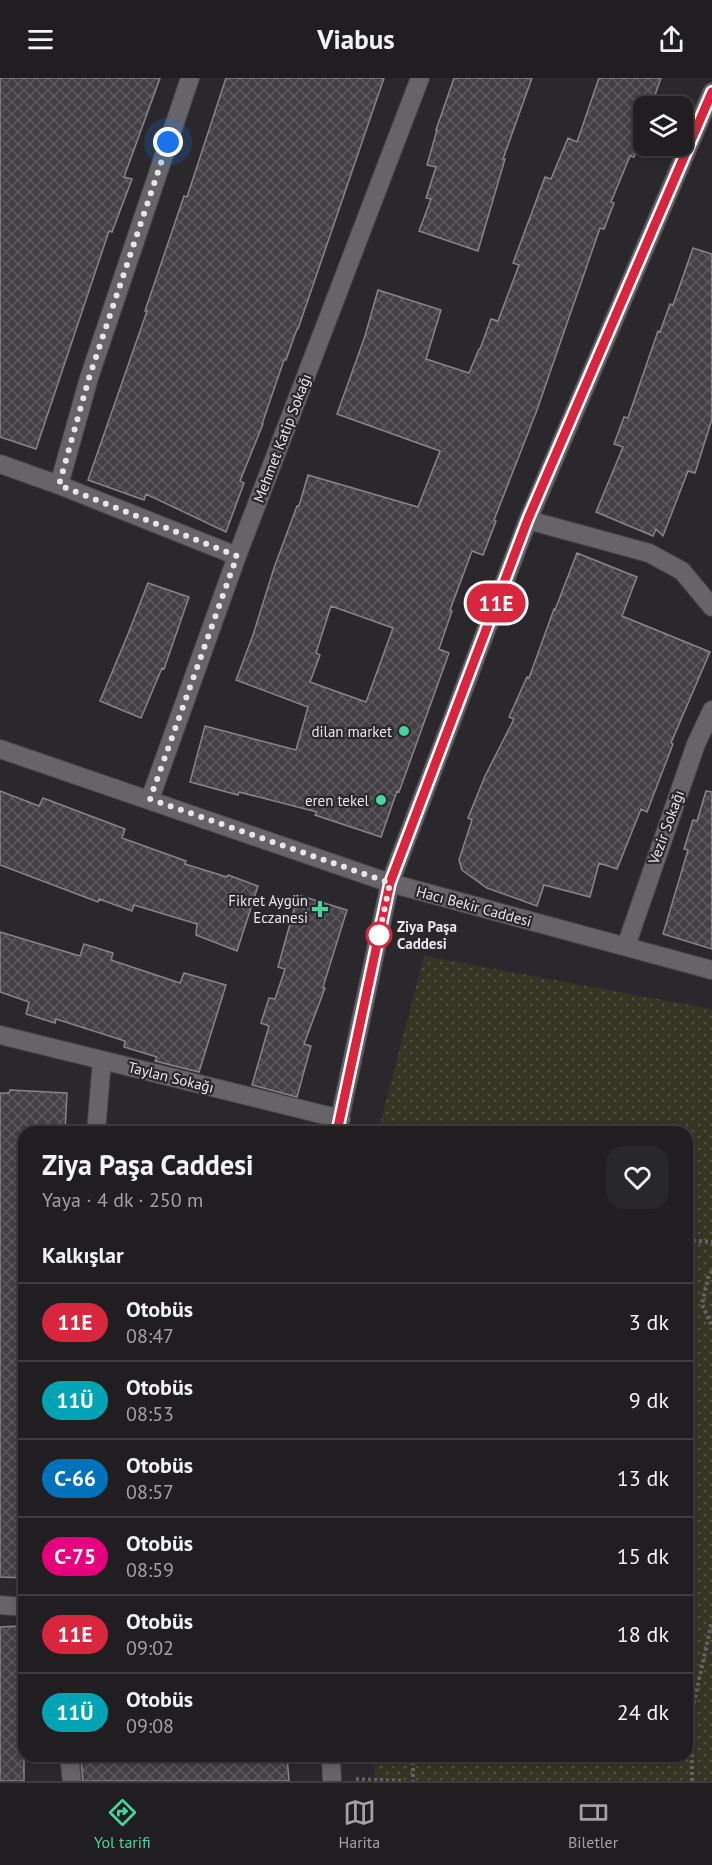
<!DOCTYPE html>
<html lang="tr">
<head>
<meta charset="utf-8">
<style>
	body { margin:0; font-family:"PT Sans",sans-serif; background:#28272a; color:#f1f3f6; height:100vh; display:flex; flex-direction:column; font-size:22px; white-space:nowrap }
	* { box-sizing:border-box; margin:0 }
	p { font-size:20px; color:#a2a2a5 }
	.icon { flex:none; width:33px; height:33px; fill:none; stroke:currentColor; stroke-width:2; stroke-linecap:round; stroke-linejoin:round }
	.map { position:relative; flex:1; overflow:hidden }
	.sheet { position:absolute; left:18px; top:1048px; width:675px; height:636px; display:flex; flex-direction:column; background:#201e21; border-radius:18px; box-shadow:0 3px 9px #0003,0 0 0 2px #3d3c3f }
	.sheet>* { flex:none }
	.badge { padding:0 12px; border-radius:20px; font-size:21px; line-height:39px }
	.tools { position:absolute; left:633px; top:18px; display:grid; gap:12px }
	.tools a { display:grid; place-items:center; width:60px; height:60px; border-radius:12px; background:#201e21; box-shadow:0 3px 9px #0003,0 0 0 2px #3d3c3f; font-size:30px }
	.you { position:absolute; width:30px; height:30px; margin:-15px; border:4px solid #fff; border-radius:50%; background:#1a73e8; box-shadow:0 0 0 9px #1a73e833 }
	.map>.badge { position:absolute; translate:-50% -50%; box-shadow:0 0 0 3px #fff }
	h2 { padding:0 24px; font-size:22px; line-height:54px }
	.round { display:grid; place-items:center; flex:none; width:63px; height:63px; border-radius:18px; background:#28272a }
	.overview { display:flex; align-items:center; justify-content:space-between; height:102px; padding:0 24px }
	h1 { font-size:28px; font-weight:700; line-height:45px }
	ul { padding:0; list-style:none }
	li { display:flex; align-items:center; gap:18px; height:78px; padding:0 24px; border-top:2px solid #3d3c3f }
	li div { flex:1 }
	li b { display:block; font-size:22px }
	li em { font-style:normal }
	li .badge { min-width:66px; font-weight:700; text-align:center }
	header { display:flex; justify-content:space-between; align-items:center; height:78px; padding:0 24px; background:#201e21; font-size:27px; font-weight:700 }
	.tabs { display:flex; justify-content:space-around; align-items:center; height:84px; border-top:2px solid #3d3c3f; background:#201e21; font-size:16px; color:#a2a2a5 }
	.tabs a { display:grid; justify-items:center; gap:3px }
	.tabs .selected { color:#47d49e }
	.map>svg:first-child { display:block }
</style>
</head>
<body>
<header><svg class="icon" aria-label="menu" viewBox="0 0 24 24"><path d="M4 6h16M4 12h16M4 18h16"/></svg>Viabus<svg class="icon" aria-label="share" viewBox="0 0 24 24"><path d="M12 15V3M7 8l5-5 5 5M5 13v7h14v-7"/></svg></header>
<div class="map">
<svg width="712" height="1703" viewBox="0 0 712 1703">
	<defs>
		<pattern id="grass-dots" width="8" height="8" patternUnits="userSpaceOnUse" patternTransform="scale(1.5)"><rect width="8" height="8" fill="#343523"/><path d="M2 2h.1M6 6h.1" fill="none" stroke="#515243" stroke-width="1.8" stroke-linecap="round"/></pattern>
		<pattern id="building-cross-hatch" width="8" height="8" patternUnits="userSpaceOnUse" patternTransform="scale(1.5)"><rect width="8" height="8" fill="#433f44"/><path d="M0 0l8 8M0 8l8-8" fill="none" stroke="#5e5b5f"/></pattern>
	</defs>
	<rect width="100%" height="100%" fill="#2a282c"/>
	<path fill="url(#grass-dots)" d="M 424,878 L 712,931 L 712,1703 L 376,1703 L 374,1679 L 687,1678 L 687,1054 L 378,1054 Z"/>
	<path fill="url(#building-cross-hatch)" stroke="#888489" stroke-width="1.5" fill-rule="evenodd" d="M 0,0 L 160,0 L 124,99 L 132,101 L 112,154 L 109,153 L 36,371 L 0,359 Z
		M 226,0 L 384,0 L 298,251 L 297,251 L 286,282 L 284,282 L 262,346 L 263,346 L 240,403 L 244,405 L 226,454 L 146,416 L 144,422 L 88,402 L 147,233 L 145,233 L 184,118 L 187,119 Z
		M 454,0 L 532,0 L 503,81 L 505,81 L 478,173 L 419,153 L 431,121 L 426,120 L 436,89 L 427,87 L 437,52 L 436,52 Z
		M 599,0 L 661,0 L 651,28 L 644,28 L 644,52 L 634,79 L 630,78 L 611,124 L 614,125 L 604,151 L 600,150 L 537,332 L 494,442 L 496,443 L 483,477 L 472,473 L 450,532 L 452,533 L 439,571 L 449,575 L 399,714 L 397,713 L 381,759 L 315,737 L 317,734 L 239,714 L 238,717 L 190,704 L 205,648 L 296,672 L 308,629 L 236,602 L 253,557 L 274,490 L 297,428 L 299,428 L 308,397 L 418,429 L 440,373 L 337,336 L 365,258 L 378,212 L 441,232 L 426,281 L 469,295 L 479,271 L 480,271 L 491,241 L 498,243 L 519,187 L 513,185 L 545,99 L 551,101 L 568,60 L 577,64 ZM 331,528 L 393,550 L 366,624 L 310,604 L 320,577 L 316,575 Z
		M 693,170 L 712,176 L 712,341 L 695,395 L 688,393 L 663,458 L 656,451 L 653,458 L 596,434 L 623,369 L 614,366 L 624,339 L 628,340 L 658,253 L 660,254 L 670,226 L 673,227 Z
		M 577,475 L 637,499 L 622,538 L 710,574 L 671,665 L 673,666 L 647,734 L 641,731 L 617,791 L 599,785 L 590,819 L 544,807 L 537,828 L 487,810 L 462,792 L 459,782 L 472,742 L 468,740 L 485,698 L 514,641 L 509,639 L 527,599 L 529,600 L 554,531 L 555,532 Z
		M 148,505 L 189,519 L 164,591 L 162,590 L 141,640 L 100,623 L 128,556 Z
		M 0,713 L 39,728 L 43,720 L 125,751 L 122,760 L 186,783 L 185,786 L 227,799 L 228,797 L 258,808 L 237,873 L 196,857 L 197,846 L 134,827 L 132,833 L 99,821 L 98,824 L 0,787 Z
		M 706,713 L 712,714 L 712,871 L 663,856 L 688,772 L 684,771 L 693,742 L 697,743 Z
		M 298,817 L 347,832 L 323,909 L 325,910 L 304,966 L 311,968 L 297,1019 L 252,1007 L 269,948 L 261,945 L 269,920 L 275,921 L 285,891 L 278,889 Z
		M 0,854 L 80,878 L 84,866 L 113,875 L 111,882 L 180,905 L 184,895 L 226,907 L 199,994 L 155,983 L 157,979 L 124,969 L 125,963 L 56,941 L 55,945 L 26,936 L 29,924 L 0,914 Z
		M 10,1012 L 67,1015 L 65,1054 L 24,1054 L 24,1500 L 0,1499 L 0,1015 L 9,1015 Z
		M 19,1548 L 24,1631 L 24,1703 L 0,1703 L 0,1549 Z
		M 151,1678 L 287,1678 L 289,1703 L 83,1703 L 81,1683 Z"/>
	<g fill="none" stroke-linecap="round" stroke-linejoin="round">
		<g stroke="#464448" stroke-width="20">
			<path id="street" d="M 0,386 L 59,407 L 237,478
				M 59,407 L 89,300 L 190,0
				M 528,442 L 649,475 L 682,493 L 712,529
				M 0,671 L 390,805 L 712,892
				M 150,721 L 237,478 L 420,0
				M 626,868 L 696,666 L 712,632
				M 0,957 L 341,1041
				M 96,1054 L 102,982
				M 337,1054 L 390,805 L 528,442 L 712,14
				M 0,1527 L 24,1529
				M 69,1678 L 72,1703
				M 331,1678 L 332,1703"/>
		</g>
		<path stroke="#656366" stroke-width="4" stroke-dasharray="3 3" stroke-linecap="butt" d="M 687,1162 L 712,1164
			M 712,1193 L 708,1200 L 702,1226 L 712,1248
			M 413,1678 L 413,1703
			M 356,1701 L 401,1703
			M 692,1703 L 691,1638 L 712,1543"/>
		<use href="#street" stroke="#666369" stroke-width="18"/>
	</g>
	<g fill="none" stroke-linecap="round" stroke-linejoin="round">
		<g stroke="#fff" stroke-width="14">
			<path id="line" d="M 337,1054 L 390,805 L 528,441 L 712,14"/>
		</g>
		<use href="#line" stroke="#d7263d" stroke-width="9"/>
		<path stroke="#e7e5e8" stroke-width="6" stroke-dasharray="0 10.8" d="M 168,64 L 89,300 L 59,407 L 237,478 L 150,721 L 390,805 L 379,857"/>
	</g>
	<g fill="#47d49e" stroke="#2a282c" stroke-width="2">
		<circle cx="404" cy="653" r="6"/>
		<circle cx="381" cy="722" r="6"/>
		<path d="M317 822h6v6h6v6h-6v6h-6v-6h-6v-6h6z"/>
	</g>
	<circle fill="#fff" stroke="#d7263d" stroke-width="3" cx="379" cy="857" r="12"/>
	<g text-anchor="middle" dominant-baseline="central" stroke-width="4.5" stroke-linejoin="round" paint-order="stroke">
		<g font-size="15" fill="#e7e5e8" stroke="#2a282c">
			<text transform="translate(282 360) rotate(-69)">Mehmet Katip Sokağı</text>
			<text transform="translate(666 749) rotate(-70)">Vezir Sokağı</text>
			<text transform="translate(474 828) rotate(15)">Hacı Bekir Caddesi</text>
			<text transform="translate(171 999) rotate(14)">Taylan Sokağı</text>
		</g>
		<g font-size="15" fill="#e7e5e8" stroke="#2a282c" text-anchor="end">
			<text x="392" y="653">dilan market</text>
			<text x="369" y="722">eren tekel</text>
			<text x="308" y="822">Fikret Aygün<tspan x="308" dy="17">Eczanesi</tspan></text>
		</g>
		<g font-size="15" font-weight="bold" fill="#e7e5e8" stroke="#2a282c" text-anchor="start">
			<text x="397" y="848">Ziya Paşa<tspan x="397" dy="17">Caddesi</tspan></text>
		</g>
	</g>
</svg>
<div class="tools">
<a><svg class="icon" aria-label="layers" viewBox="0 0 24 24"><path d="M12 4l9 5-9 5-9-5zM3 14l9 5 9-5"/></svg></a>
</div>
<div class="you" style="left:168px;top:64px"></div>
<b class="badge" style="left:496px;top:525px;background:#d7263d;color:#fff">11E</b>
<section class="sheet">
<div class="overview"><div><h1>Ziya Paşa Caddesi</h1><p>Yaya · 4 dk · 250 m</p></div><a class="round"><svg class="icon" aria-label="heart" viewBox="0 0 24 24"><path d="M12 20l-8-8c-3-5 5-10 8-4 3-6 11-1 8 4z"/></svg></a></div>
<h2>Kalkışlar</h2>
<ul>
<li><span class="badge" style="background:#d7263d;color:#fff">11E</span><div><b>Otobüs</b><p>08:47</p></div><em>3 dk</em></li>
<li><span class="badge" style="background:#00a3b4;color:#fff">11Ü</span><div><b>Otobüs</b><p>08:53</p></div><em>9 dk</em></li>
<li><span class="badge" style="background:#0072bc;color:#fff">C-66</span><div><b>Otobüs</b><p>08:57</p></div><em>13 dk</em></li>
<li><span class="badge" style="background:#e6007e;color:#fff">C-75</span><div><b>Otobüs</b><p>08:59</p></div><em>15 dk</em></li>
<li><span class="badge" style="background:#d7263d;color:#fff">11E</span><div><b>Otobüs</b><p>09:02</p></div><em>18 dk</em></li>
<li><span class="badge" style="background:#00a3b4;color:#fff">11Ü</span><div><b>Otobüs</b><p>09:08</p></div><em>24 dk</em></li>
</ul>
</section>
</div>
<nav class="tabs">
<a class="selected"><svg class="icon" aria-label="directions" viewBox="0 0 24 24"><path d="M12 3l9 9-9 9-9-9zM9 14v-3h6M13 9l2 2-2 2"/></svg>Yol tarifi</a>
<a><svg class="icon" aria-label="map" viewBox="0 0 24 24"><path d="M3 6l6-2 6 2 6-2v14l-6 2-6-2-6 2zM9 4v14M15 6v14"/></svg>Harita</a>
<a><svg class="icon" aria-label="tickets" viewBox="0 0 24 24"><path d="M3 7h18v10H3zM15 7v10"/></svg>Biletler</a>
</nav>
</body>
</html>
